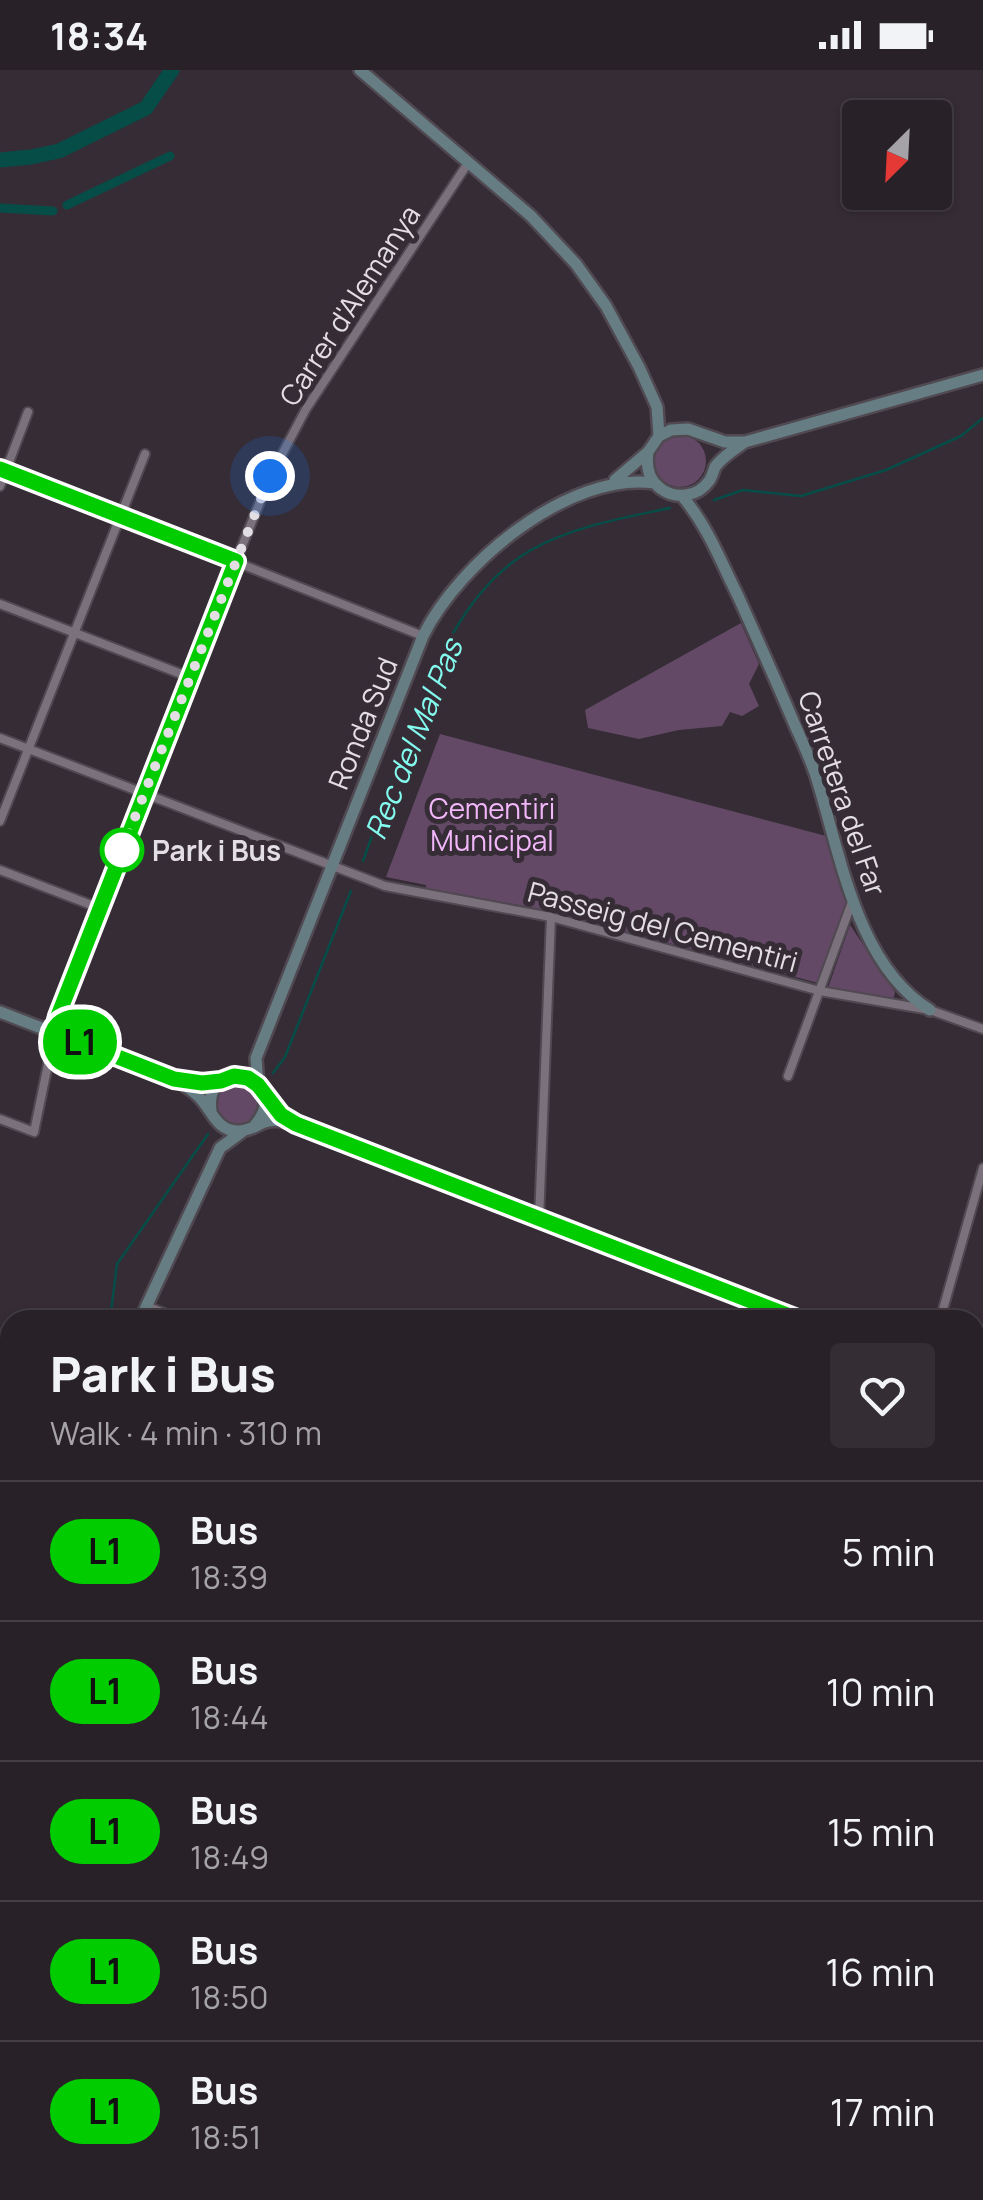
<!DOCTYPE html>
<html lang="en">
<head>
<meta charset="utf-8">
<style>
	body { margin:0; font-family:Manrope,sans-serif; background:#342e34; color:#f1f3f6; height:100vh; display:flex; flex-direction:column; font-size:38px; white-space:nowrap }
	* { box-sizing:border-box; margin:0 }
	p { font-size:32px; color:#a5a3a8 }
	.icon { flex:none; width:55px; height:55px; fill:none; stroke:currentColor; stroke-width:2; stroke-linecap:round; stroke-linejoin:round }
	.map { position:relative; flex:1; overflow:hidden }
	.drawer { position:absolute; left:0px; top:1240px; width:985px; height:890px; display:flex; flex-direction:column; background:#282128; border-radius:30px 30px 0 0; box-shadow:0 2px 8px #0004,0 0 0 2px #443e45 }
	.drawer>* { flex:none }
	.badge { padding:0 20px; border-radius:32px; font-size:35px; line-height:65px }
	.needle { width:65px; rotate:204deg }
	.tools { position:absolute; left:842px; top:30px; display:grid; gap:20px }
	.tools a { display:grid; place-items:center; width:110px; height:110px; border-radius:10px; background:#282128; box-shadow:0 2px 8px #0004,0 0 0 2px #443e45; font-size:50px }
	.you { position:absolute; width:50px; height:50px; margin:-25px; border:8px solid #fff; border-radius:50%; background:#1a73e8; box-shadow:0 0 0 15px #1a73e833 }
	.map>.badge { position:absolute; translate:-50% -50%; box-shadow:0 0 0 5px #fff }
	.round { display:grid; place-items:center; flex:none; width:105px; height:105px; border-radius:10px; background:#342e34 }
	.headline { display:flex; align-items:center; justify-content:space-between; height:170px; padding:0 50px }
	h1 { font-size:48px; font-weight:800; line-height:75px }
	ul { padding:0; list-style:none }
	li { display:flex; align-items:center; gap:30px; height:140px; padding:0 50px; border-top:2px solid #443e45 }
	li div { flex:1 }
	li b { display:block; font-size:38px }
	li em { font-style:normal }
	li .badge { min-width:110px; font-weight:700; text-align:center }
	.status { display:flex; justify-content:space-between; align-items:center; height:70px; padding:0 50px; background:#282128; direction:ltr }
	.status svg { height:28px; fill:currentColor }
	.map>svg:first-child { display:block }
</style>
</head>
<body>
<div class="status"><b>18:34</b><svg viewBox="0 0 49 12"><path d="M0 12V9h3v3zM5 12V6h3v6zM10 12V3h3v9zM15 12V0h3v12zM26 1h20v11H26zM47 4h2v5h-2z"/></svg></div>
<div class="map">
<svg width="983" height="2130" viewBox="0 0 983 2130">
	<rect width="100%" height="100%" fill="#352c36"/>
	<path fill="#634966" d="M654 391a26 26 0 1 1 52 0a26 26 0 1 1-52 0Z
		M 741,553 L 759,594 L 749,614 L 759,636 L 742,646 L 730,642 L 722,656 L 679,660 L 639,669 L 588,658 L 585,640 Z
		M 440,664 L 826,766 L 846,832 L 818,913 L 546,840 L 426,818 L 426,815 L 386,807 Z
		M 850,855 L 895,922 L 893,930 L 828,918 Z
		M217 1034a21 21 0 1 1 42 0a21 21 0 1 1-42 0Z"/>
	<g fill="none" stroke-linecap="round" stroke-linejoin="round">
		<path stroke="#064d48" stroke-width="2.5" d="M 714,430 L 743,420 L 801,426 L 886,400 L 961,366 L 983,348
			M 363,791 C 376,755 389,719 402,683 C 429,610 459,521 531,480 C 574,456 623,448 670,438
			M 273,1003 L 285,987 L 351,821
			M 110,1250 L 117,1194 L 208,1064
			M 0,2020 L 10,2015"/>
		<path stroke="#064d48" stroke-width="9" d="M 67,135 L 170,86
			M 0,138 L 53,141"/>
		<path stroke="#064d48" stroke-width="15" d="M 0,90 L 31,87 L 59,81 L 146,38 L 172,0"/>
		<g stroke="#504951" stroke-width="12">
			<path id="street" d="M 0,399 L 423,566
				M 0,416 L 28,342
				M 0,534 L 189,607
				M 0,668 L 385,816 L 551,847 L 820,921 L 930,940 L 983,959
				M 0,751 L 145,384
				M 0,800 L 99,838
				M 788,1006 L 852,832
				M 0,1049 L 34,1062 L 58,946 L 189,607 L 270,407 L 306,339 L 468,93
				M 539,1150 L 551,847
				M 146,1236 L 183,1250
				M 940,1250 L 983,1098
				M 0,1363 L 10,1374
				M 0,1403 L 10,1393
				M 975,1450 L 983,1440
				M 975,1505 L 983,1506
				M 975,1559 L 983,1560
				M 975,1620 L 983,1621
				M 975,1780 L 983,1791
				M 975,2022 L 983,2022
				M 975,2080 L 983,2081
				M 563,2130 L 571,2120
				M 579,2130 L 586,2120
				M 893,2130 L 897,2120
				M 927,2130 L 931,2120"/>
		</g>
		<g stroke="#504951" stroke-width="16">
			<path id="secondary" d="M 360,0 L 531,146 L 576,194 L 606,236 L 639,297 L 657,337 L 659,366
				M 648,382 C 646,396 648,409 660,418 C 675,430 698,427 709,411 C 712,407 713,402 715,397 C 722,387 735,379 745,372
				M 615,410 L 648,382 L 659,366 L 671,360 L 688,359 L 725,372 L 745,372 L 983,305
				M 682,426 C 707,455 721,492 738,526 C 756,566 774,606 791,646 C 799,665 808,683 815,703 C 840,780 855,894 930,940
				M 0,942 L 174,1009 L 202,1013 L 221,1011
				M 178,1011 C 185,1016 192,1020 198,1026 C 212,1039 216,1062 239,1061 C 259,1060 260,1046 286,1052
				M 258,1015 L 256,988 L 423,566 C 459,493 569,401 655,413
				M 264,1025 L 281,1045 L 323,1065 L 800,1250
				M 211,1041 C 203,981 295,1008 255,1055
				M 140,1250 L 220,1078 L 243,1061
				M 975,1317 L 983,1320
				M 975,1920 L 983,1910
				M 975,1937 L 983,1947
				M 975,1987 L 983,1984
				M 814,2130 L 822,2120"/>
		</g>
		<g stroke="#504951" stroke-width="18">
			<path id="primary" d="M 0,1870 L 10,1869"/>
		</g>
		<use href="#street" stroke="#7b717c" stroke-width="8"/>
		<use href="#secondary" stroke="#667d83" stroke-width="11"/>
		<use href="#primary" stroke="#518a89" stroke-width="12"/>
		<g stroke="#bbb5bc" stroke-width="6">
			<path id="rail" d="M 975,1475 L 983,1466
				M 0,1737 L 10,1736"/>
		</g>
		<use href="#rail" stroke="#352c36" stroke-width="2.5" stroke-dasharray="8" stroke-linecap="butt"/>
	</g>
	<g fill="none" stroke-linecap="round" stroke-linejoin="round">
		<g stroke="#fff" stroke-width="22">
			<path id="line" d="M 0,399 L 236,491 L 58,946 L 54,962 L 174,1009 L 202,1013 L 221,1011 L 234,1006 L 248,1008 L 258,1015 L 281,1045 L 296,1054 L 800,1250"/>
		</g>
		<use href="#line" stroke="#0c0" stroke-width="15"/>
		<path stroke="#e3dde4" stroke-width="10" stroke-dasharray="0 18" d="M 122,780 L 270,406"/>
	</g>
	<circle fill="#fff" stroke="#0c0" stroke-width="5" cx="122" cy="780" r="20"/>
	<g text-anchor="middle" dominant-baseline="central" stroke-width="10" stroke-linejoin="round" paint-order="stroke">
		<g font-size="28" fill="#e3dde4" stroke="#352c36">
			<text transform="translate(349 235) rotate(-57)">Carrer d'Alemanya</text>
			<text transform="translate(362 653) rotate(-68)">Ronda Sud</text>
			<text transform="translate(843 723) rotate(71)">Carretera del Far</text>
			<text transform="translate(663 856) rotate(15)">Passeig del Cementiri</text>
		</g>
		<g font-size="28" fill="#f1b7f9" stroke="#352c36">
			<text x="492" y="738">Cementiri<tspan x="492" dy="32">Municipal</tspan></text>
		</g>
		<g font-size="28" font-weight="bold" fill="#e3dde4" stroke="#352c36" text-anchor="start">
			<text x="152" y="780">Park i Bus</text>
		</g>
		<g font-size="30" font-style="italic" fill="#84fbef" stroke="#352c36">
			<text transform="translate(413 669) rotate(-68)">Rec del Mal Pas</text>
		</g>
	</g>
</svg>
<div class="tools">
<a><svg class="needle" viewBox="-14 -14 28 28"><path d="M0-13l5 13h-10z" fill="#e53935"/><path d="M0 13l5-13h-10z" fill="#a5a3a8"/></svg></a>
</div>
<div class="you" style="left:270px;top:406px"></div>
<b class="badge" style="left:80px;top:972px;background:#0c0;color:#111">L1</b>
<section class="drawer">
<div class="headline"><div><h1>Park i Bus</h1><p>Walk · 4 min · 310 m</p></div><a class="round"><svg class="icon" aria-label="heart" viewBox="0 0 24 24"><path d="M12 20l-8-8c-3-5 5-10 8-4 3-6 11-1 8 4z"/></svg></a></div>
<ul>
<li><span class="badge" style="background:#0c0;color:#111">L1</span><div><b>Bus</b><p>18:39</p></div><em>5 min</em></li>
<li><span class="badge" style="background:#0c0;color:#111">L1</span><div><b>Bus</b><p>18:44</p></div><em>10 min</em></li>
<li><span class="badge" style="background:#0c0;color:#111">L1</span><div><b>Bus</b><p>18:49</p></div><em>15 min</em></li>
<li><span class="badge" style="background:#0c0;color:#111">L1</span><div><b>Bus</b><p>18:50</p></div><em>16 min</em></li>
<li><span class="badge" style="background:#0c0;color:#111">L1</span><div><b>Bus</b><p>18:51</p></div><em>17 min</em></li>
</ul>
</section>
</div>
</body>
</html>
